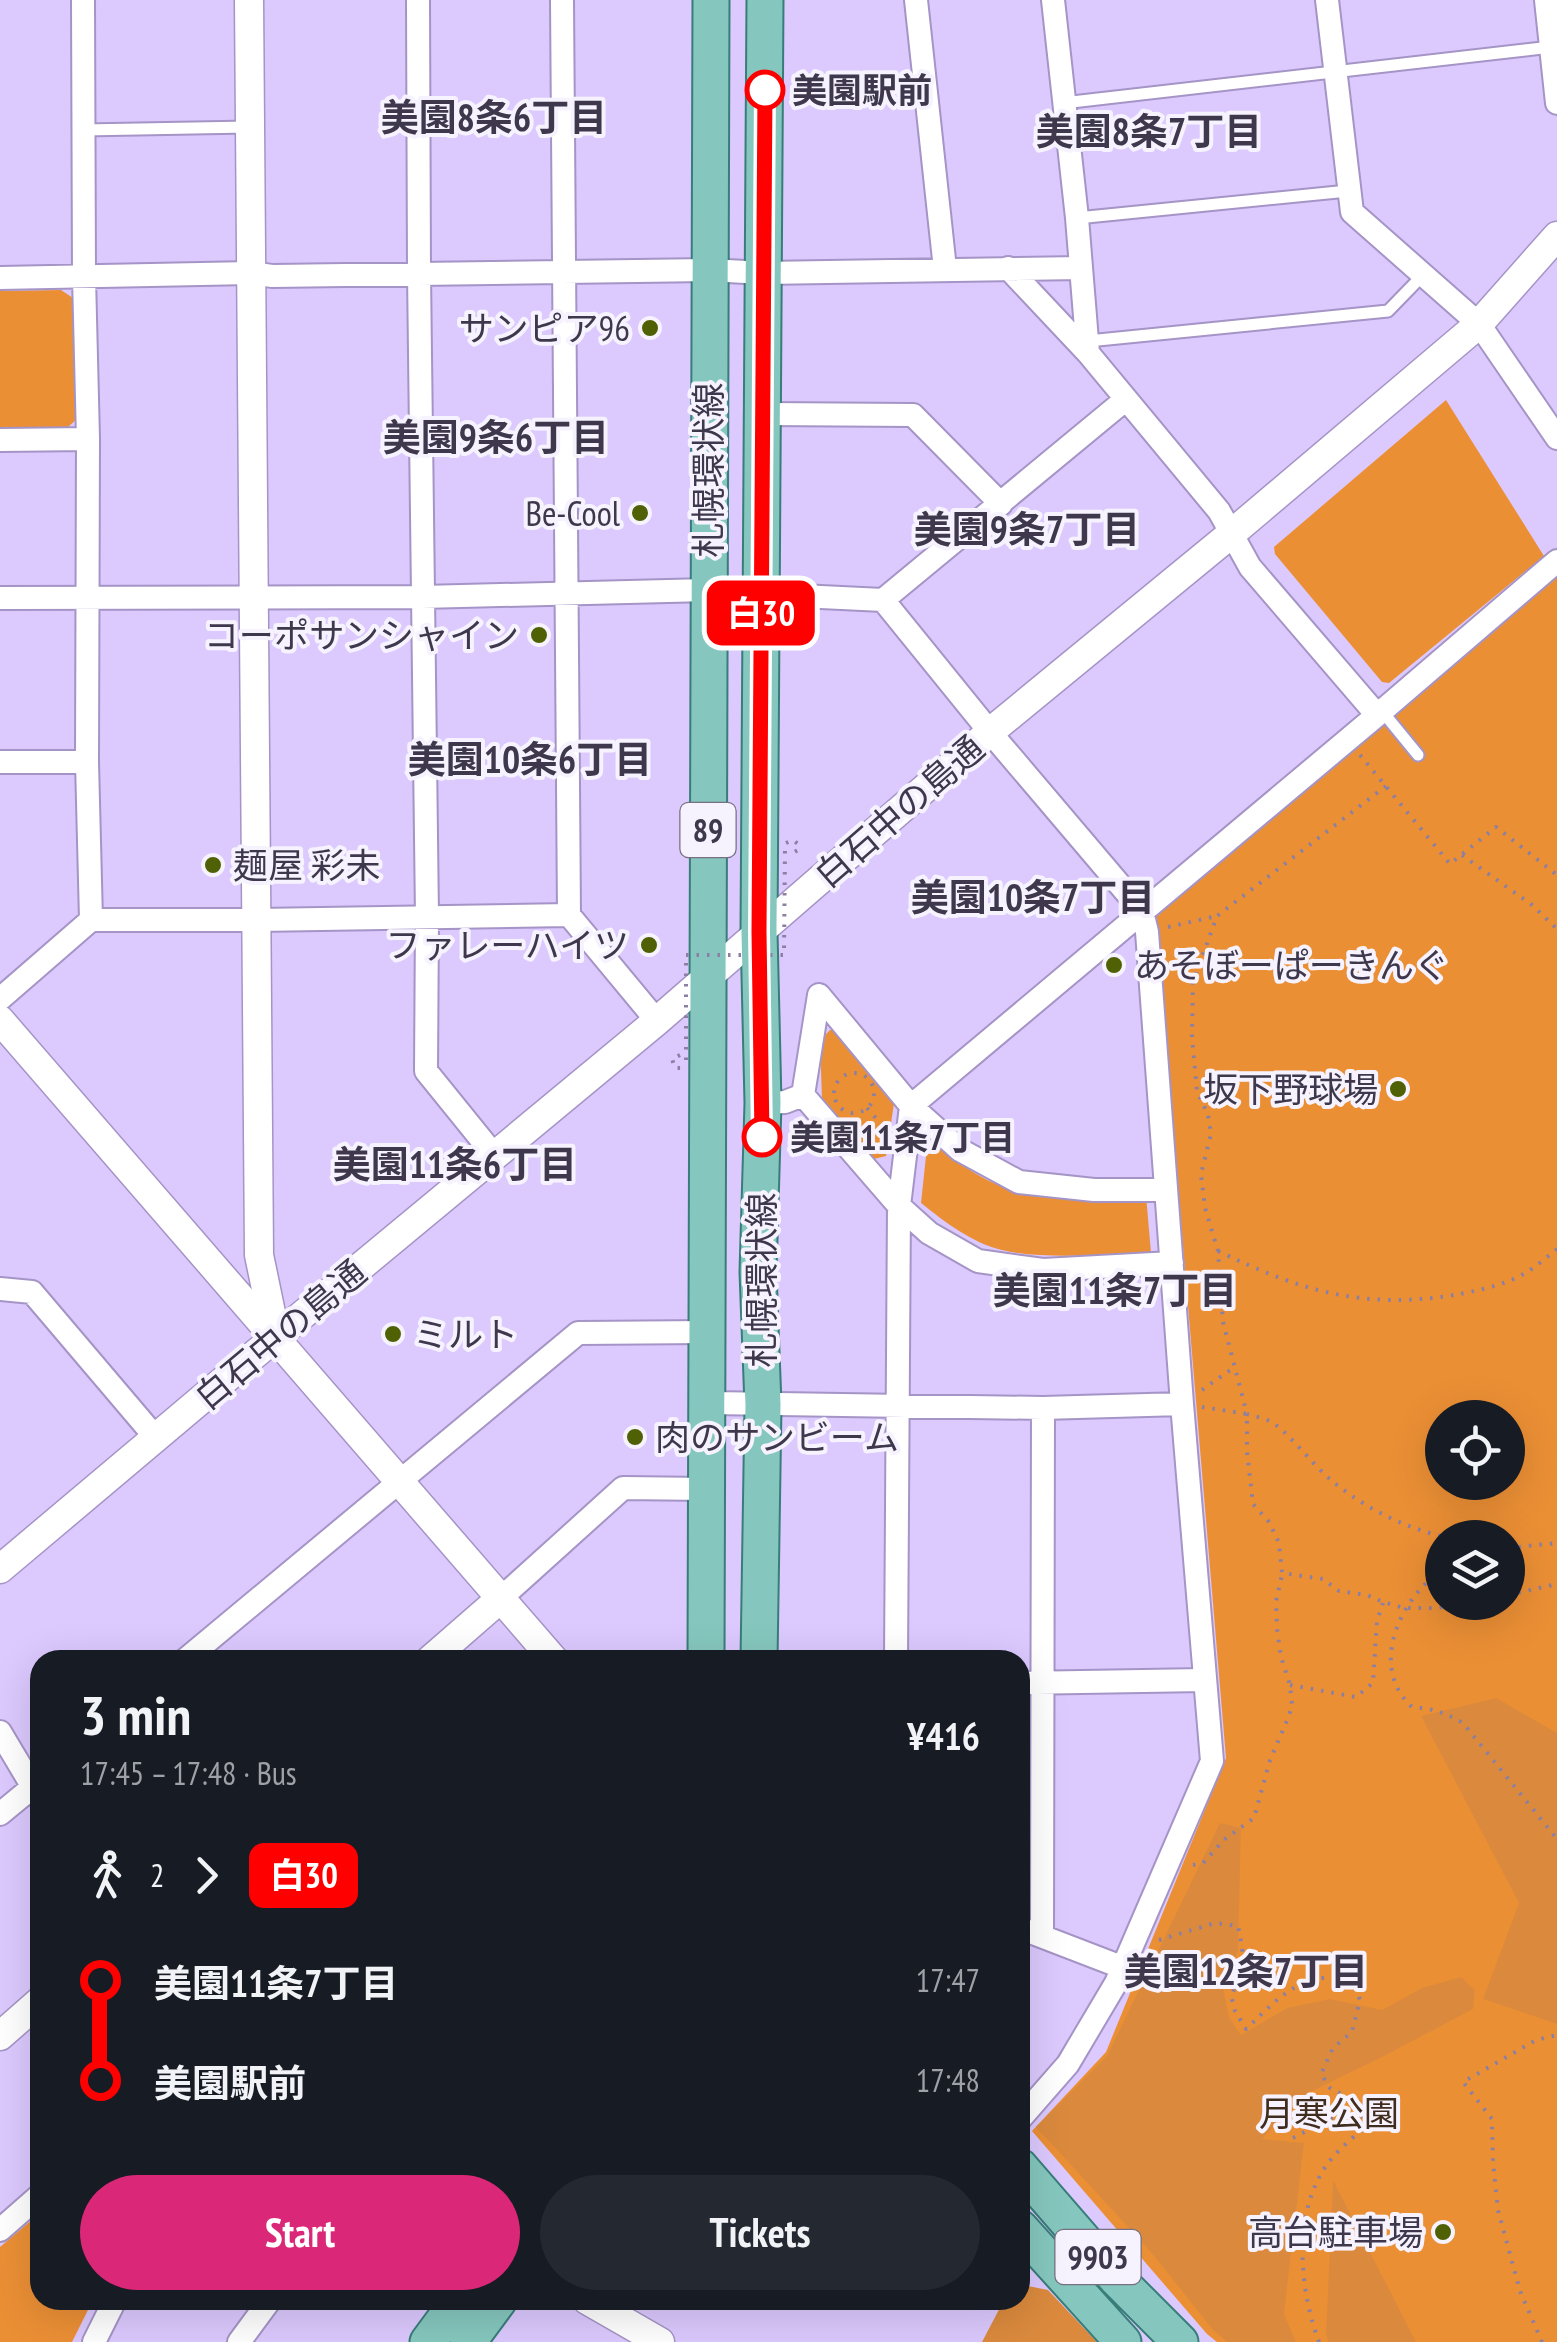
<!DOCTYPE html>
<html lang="en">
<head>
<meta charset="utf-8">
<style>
	body { margin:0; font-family:"PT Sans Narrow","Noto Sans JP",sans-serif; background:#242831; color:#f1f3f6; height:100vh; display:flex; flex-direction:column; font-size:38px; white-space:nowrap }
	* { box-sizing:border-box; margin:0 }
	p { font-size:32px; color:#9ea1a6 }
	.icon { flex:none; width:55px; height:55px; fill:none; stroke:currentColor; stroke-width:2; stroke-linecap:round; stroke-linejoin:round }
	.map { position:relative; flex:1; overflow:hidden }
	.details { position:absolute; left:30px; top:1650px; width:1000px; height:660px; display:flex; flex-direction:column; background:#171b24; border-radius:30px; box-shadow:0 10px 40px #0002 }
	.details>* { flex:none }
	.badge { padding:0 20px; border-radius:15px; font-size:35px; line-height:65px }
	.fabs { position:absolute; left:1425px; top:1400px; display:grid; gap:20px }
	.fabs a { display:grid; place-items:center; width:100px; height:100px; border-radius:50%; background:#171b24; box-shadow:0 10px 40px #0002; font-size:50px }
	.map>.badge { position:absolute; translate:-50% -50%; box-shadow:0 0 0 5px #fff }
	.legs { display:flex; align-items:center; gap:15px; height:110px; padding:0 50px; font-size:32px }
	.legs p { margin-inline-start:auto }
	.summary { display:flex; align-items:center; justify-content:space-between; height:170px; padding:0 50px }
	h1 { font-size:55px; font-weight:700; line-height:75px }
	.action { display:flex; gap:20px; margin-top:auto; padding:20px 50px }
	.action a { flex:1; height:115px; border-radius:60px; background:#db2777; color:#fff; font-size:40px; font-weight:700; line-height:115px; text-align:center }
	.action a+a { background:#242831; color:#f1f3f6 }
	ul { padding:0 50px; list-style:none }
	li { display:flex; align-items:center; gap:35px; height:100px; font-size:38px }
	li i { display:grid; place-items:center; width:15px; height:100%; margin:0 12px; background:currentColor }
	li i::after { content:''; width:25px; height:25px; margin:-12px; border:8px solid; border-radius:50%; background:#171b24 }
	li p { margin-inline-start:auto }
	li:first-child i { background:linear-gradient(#0000 50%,currentColor 0) }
	li:last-child i { background:linear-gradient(currentColor 50%,#0000 0) }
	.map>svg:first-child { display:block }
</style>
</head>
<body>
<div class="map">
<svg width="1557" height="2342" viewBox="0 0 1557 2342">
	<rect width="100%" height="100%" fill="#dcc9fe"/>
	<path fill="#eb8f35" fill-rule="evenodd" d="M 61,290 L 73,298 L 77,419 L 68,427 L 0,427 L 0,291 Z
		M 1446,400 L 1544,556 L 1389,683 L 1382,682 L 1275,554 L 1274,547 Z
		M 1557,568 L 1557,2342 L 1217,2342 L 1207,2334 L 1032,2131 L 1106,2052 L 1226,1758 L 1155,913 ZM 1442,1418 L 1508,1418 L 1508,1482 L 1442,1482 ZM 1442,1538 L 1508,1538 L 1508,1602 L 1442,1602 Z
		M 830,1030 L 840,1030 L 895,1097 L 886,1156 L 870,1160 L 822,1100 L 820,1040 Z
		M 928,1137 C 944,1149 960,1165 978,1175 C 1028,1205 1091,1197 1146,1195 L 1151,1253 C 1108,1254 1043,1260 1002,1250 C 972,1243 945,1222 921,1203 Z
		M 40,2213 L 40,2300 L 93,2300 L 72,2342 L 0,2342 L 0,2247 Z"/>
	<path fill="#db8a3d" d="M 1496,1698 L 1557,1733 L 1557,2024 L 1483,1999 L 1519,1903 L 1421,1716 Z
		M 1220,1823 L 1241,1828 L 1238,1950 L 1223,1988 L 1229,2017 L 1241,2035 L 1287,2008 L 1330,1999 L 1382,2010 L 1422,1988 L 1461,1977 L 1475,1990 L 1473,2009 L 1386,2055 L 1306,2094 L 1262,2139 L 1304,2143 L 1284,2314 L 1296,2342 L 1227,2342 L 1213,2330 L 1151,2252 L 1036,2127 L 1107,2056 Z
		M 1333,2180 L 1416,2342 L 1329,2342 L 1326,2335 Z
		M 1020,2283 L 1023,2285 L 1048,2290 L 1097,2342 L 982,2342 L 1004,2300 L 1020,2300 Z"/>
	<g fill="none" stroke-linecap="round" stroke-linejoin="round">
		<g stroke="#a594c6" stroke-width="15">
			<path id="service" d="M 1063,103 L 1551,47
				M 83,130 L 249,127
				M 1077,218 L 1348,191
				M 1088,341 L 1388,311 L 1423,275
				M 1382,711 L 1418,755"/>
		</g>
		<g stroke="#a594c6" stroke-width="26">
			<path id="minor" d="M 418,0 L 419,273 L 427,917 L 426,1071 L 494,1155
				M 562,0 L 569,915 L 657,1021
				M 916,0 L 945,269
				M 1053,0 L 1077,218 L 1088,353
				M 1327,0 L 1352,212 L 1479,324 L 1557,438
				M 1546,0 L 1557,103
				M 1008,268 L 1088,353 L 1219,511 L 1250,567 L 1377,715
				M 0,278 L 251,273 L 272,276 L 709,270 L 764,273 L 1081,268
				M 764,414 L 913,415 L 1001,504
				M 0,440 L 88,439
				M 0,598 L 422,597 L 708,590 L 762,591 L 800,596 L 883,600 L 990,732 L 1142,911 L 1147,932 L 1182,1404 L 1212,1761 L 1116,1983 L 1068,2064 L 1020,2119
				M 883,600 L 1125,400
				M 0,762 L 87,762
				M 91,920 L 258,920 L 569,915
				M 0,999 L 91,920 L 87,762 L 88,439 L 84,277 L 83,0
				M 803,1095 L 819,995 L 911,1106 L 960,1150 L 1019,1182 L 1094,1190 L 1166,1190
				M 763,1103 L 785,1102 L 803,1095 L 899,1206 L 929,1233 L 978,1261 L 1043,1270 L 1172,1263
				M 0,1289 L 32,1292 L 156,1438
				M 706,1403 L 1043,1408 L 1182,1404
				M 500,1599 L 623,1488 L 706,1489
				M 185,1660 L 578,1333 L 707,1332
				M 896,1660 L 899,1206 L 911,1106 L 1382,711 L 1557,561
				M 1020,1683 L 1204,1680
				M 0,1732 L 40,1799
				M 0,1814 L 40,1781
				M 1020,1928 L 1124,1968
				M 1042,1935 L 1043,1408
				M 0,2230 L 40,2195
				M 94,2342 L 115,2300
				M 239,2342 L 270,2300"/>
		</g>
		<g stroke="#a594c6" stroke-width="31">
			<path id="tertiary" d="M 249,0 L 259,1255 L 276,1337
				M 0,1020 L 554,1660
				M 0,1569 L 248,1360 L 657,1021 L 990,732 L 1231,534 L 1479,324 L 1557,236
				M 430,1660 L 500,1599
				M 0,2036 L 40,2001
				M 587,2300 L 660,2342"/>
		</g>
		<g stroke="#387d7a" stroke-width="39">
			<path id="primary" d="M 706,1660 L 711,0
				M 759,1660 L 763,1405 L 758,1272 L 763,1103 L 759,932 L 765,0
				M 1020,2167 L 1117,2279 L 1180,2342
				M 1020,2228 L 1123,2342
				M 428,2342 L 459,2300
				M 468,2342 L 499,2300"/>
		</g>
		<path stroke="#8b7fa3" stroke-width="4" stroke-dasharray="2.5 8" stroke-linecap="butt" d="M 1360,755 L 1450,864 L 1496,827 L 1557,875
			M 1386,786 L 1217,916 L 1193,982 L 1192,1037 L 1197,1091 L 1208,1115 L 1211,1134 L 1201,1174 L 1205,1208 L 1218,1251 L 1223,1322 L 1247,1414 C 1257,1417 1269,1419 1276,1425 C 1294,1439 1312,1464 1331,1480 C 1364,1508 1407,1529 1449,1538
			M 786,843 L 793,840 L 798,844 L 798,850 L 791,854
			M 1462,855 L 1532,905 L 1557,929
			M 1168,927 L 1217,916
			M 680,1055 L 672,1059 L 675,1068 L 681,1068
			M834 1093a20 20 0 1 1 40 0a20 20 0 1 1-40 0Z
			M 867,1108 L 887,1131
			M 1218,1251 C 1299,1290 1362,1310 1454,1295 C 1477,1291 1506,1285 1527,1272 C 1537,1266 1547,1257 1557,1249
			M 1202,1390 L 1233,1368
			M 1202,1407 L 1247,1414 L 1247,1452 L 1253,1504 L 1269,1522 L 1279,1543 L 1282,1573 L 1323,1579 L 1339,1591 L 1367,1595 L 1383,1602 L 1404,1608 L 1437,1608 L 1473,1602
			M 1508,1548 L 1557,1543
			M 1442,1570 C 1400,1598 1368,1667 1412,1707 C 1431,1708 1446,1713 1463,1723 L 1557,1839
			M 1508,1595 L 1557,1584
			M 1290,1685 L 1356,1697 L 1373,1683 L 1377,1621 L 1383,1603
			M 1193,1865 L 1203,1863 L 1225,1839 L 1254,1818 L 1270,1760 L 1289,1716 L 1292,1704 L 1290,1685 L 1281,1657 L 1277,1629 L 1276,1601 L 1282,1575
			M 1159,1940 L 1215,1923 L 1238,1926 C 1245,1960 1245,1965 1231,1996 L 1235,2011 L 1246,2029 C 1285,1992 1296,1976 1352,1976 L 1360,2000 L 1352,2032 L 1333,2048 L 1321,2074 L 1330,2088 L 1363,2105 L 1376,2118
			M 1293,2138 L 1333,2117 L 1346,2115 L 1376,2118
			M 1319,2342 C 1299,2289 1292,2210 1329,2162 C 1341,2146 1359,2133 1374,2119
			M 1542,2342 L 1520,2291 L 1498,2210 L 1493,2162 L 1492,2119 L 1463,2082 L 1536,2040 L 1557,2035"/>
		<use href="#service" stroke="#fff" stroke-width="11"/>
		<use href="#minor" stroke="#fff" stroke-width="22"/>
		<use href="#tertiary" stroke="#fff" stroke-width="28"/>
		<use href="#primary" stroke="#85c7be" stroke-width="35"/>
		<path stroke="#8b7fa3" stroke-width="4" stroke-dasharray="2.5 8" stroke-linecap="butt" d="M 686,1060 L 686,955 L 784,955 L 785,847"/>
	</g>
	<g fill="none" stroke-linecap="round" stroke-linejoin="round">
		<g stroke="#fff" stroke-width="22">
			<path id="line-1" d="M 762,1137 L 759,932 L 765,90"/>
		</g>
		<use href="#line-1" stroke="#f00" stroke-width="15"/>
	</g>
	<g fill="#fff" stroke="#f00" stroke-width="5">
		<circle cx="765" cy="90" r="18"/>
		<circle cx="762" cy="1137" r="18"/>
	</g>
	<g fill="#506004" stroke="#f6f3fe" stroke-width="4">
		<circle cx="650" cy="328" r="10"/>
		<circle cx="640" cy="513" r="10"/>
		<circle cx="539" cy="635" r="10"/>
		<circle cx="213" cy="865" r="10"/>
		<circle cx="649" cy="945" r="10"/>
		<circle cx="1114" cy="965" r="10"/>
		<circle cx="1398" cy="1089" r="10"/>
		<circle cx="393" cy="1334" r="10"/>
		<circle cx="635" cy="1437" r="10"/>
		<circle cx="1443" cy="2232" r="10"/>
	</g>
	<g text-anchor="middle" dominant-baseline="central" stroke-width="8" stroke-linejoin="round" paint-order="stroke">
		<g fill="#f6f3fe" stroke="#767082" stroke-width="2.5">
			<rect x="680.5" y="803" width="55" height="54" rx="8"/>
			<rect x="1055.5" y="2230" width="85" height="54" rx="8"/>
		</g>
		<g font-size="32" font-weight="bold" fill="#3f384d">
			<text x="708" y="830">89</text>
			<text x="1098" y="2257">9903</text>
		</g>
		<g font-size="35" font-weight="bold" fill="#3f384d" stroke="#f6f3fe" text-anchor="start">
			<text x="792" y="90">美園駅前</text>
			<text x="790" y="1137">美園11条7丁目</text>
		</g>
		<g font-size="35" fill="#3f384d" stroke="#f6f3fe" text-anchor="end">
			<text x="630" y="328">サンピア96</text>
			<text x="620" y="513">Be-Cool</text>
			<text x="519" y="635">コーポサンシャイン</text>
			<text x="233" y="865" text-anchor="start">麺屋 彩未</text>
			<text x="629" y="945">ファレーハイツ</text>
			<text x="1134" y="965" text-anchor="start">あそぼーぱーきんぐ</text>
			<text x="1378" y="1089">坂下野球場</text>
			<text x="413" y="1334" text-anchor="start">ミルト</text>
			<text x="655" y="1437" text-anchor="start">肉のサンビーム</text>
			<text x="1423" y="2232">高台駐車場</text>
		</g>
		<g font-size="35" fill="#3f384d" stroke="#f6f3fe">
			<text transform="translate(708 470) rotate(-90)">札幌環状線</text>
			<text transform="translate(899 811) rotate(-41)">白石中の島通</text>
			<text transform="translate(761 1280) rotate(-90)">札幌環状線</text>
			<text transform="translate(280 1334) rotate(-40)">白石中の島通</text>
		</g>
		<g font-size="35" fill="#412d1d" stroke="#f6f3fe">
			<text x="1329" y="2113">月寒公園</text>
		</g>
		<g font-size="38" font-weight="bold" fill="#3f384d" stroke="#f6f3fe">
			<text x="494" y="116">美園8条6丁目</text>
			<text x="1149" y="130">美園8条7丁目</text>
			<text x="496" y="436">美園9条6丁目</text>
			<text x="1027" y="528">美園9条7丁目</text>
			<text x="530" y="758">美園10条6丁目</text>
			<text x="1033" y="896">美園10条7丁目</text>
			<text x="455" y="1163">美園11条6丁目</text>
			<text x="1115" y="1289">美園11条7丁目</text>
			<text x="1246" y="1970">美園12条7丁目</text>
		</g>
	</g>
</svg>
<div class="fabs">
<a><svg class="icon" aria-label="locate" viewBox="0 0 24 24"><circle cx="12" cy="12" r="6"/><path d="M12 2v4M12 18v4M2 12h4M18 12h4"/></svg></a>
<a><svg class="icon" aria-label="layers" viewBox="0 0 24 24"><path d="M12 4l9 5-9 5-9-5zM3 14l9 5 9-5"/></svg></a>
</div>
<b class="badge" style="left:761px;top:613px;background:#f00;color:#fff">白30</b>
<section class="details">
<div class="summary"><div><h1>3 min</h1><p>17:45 – 17:48 · Bus</p></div><b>¥416</b></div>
<div class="legs"><svg class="icon" aria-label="walk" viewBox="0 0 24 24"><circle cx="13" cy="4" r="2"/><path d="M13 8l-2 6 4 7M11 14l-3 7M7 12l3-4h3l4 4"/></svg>2<svg class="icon" aria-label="forward" viewBox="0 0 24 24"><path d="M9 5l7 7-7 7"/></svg><b class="badge" style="background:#f00;color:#fff">白30</b></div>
<ul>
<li><i style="color:#f00"></i><b>美園11条7丁目</b><p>17:47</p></li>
<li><i style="color:#f00"></i><b>美園駅前</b><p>17:48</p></li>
</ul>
<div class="action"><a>Start</a><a>Tickets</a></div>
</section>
</div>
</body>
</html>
